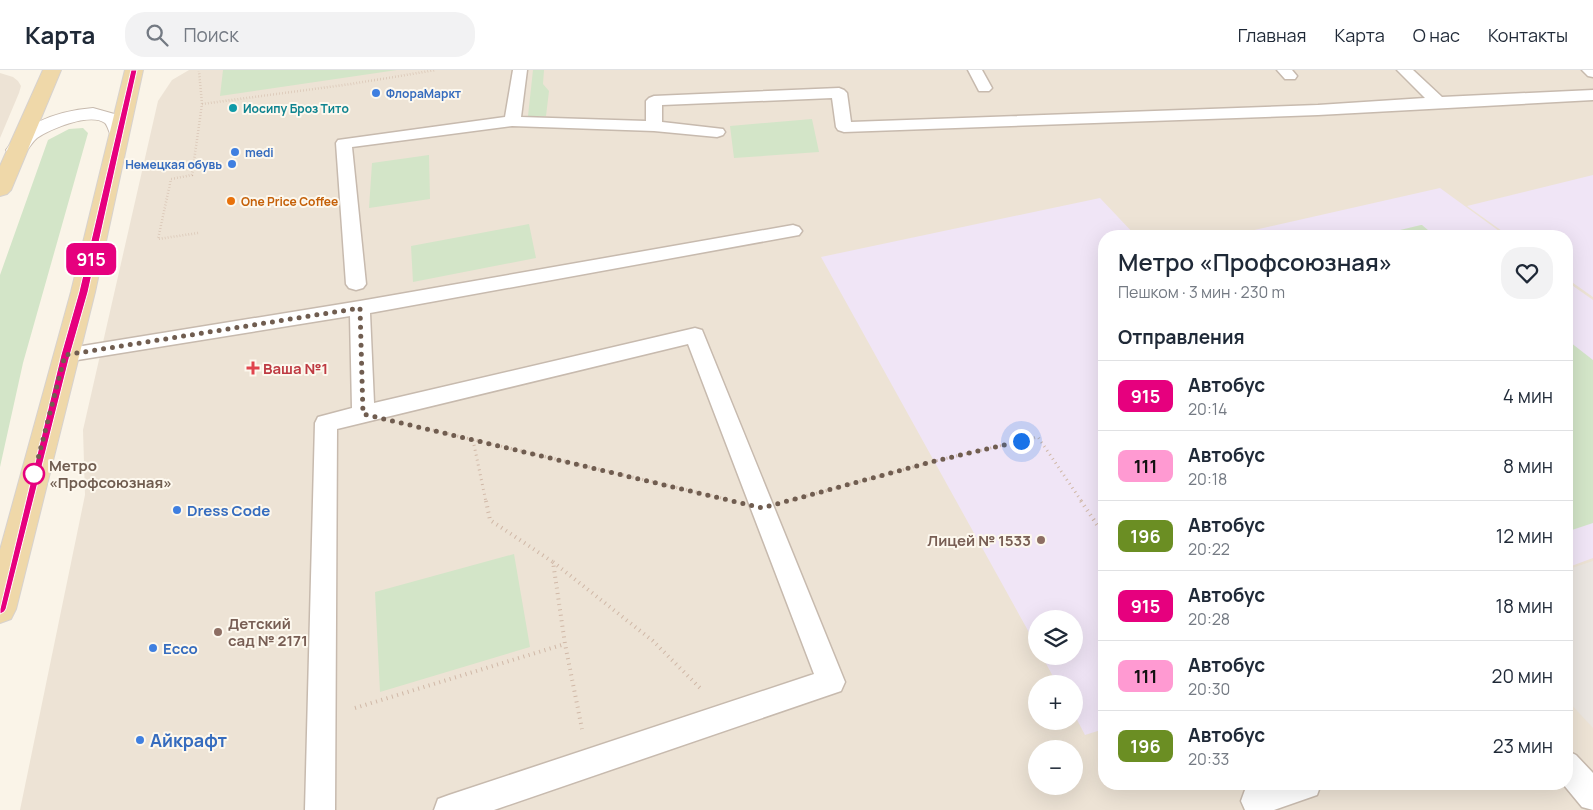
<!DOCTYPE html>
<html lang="ru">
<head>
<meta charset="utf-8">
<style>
	body { margin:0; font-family:Manrope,sans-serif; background:#f2f2f3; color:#1f2937; height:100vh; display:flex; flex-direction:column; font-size:19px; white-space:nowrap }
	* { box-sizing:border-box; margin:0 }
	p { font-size:16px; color:#747a83 }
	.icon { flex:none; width:28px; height:28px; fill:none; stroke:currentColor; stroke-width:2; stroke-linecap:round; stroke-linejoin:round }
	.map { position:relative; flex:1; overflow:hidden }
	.drawer { position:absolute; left:1098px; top:160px; width:475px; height:560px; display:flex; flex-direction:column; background:#fff; border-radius:20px; box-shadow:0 5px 20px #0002 }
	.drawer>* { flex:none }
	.badge { padding:0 10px; border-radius:8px; font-size:18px; line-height:32px }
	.buttons { position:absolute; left:1028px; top:540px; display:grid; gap:10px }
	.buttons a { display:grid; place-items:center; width:55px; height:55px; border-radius:50%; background:#fff; box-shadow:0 5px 20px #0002; font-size:25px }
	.you { position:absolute; width:25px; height:25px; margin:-12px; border:4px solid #fff; border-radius:50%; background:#1a73e8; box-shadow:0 0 0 8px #1a73e833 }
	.map>.badge { position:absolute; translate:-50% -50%; box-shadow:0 0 0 2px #fff }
	h2 { padding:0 20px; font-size:19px; line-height:45px }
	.round { display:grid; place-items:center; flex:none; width:52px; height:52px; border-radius:20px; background:#f2f2f3 }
	.overview { display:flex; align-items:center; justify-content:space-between; height:85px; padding:0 20px }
	h1 { font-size:24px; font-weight:600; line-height:38px }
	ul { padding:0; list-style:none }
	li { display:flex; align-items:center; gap:15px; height:70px; padding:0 20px; border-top:1px solid #e0e1e3 }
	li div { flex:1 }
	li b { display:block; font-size:19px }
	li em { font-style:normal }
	li .badge { min-width:55px; font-weight:700; text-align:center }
	header { display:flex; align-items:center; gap:30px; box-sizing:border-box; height:70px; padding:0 25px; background:#fff; border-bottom:1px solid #e0e1e3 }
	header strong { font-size:24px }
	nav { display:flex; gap:28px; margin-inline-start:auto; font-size:18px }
	.search { width:350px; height:45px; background:#f2f2f3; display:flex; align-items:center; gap:12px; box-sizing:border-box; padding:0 18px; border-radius:20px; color:#747a83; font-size:19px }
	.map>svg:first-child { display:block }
</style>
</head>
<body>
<header>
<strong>Карта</strong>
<div class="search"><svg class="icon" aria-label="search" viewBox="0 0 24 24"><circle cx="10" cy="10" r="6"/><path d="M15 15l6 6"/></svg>Поиск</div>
<nav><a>Главная</a><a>Карта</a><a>О нас</a><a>Контакты</a></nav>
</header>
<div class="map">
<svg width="1593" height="740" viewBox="0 0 1593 740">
	<rect width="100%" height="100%" fill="#faf4e8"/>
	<path fill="#ede3d5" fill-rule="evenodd" d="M 189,0 L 1593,0 L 1593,740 L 20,740 L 85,425 L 83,360 L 158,31 L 172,10 ZM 1104,166 L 1566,166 L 1566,714 L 1104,714 ZM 1036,549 L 1074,549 L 1074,586 L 1036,586 ZM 1036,614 L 1074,614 L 1074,651 L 1036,651 ZM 1036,679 L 1074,679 L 1074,716 L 1036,716 Z
		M 0,3 L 13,7 L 18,11 L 21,16 L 19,23 L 0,68 Z"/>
	<path fill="#ebe6e1" d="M 1593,491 L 1593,658 L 1566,629 L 1566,500 Z"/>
	<path fill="#f0e5f6" d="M 1593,105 L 1593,227 L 1566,208 L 1566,166 L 1509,166 L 1467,136 Z
		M 1440,118 L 1506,166 L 1228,166 Z
		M 1100,128 L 1136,166 L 1104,166 L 1104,659 L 1085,665 L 1074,644 L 1074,614 L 1057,614 L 1042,586 L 1074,586 L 1074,549 L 1036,549 L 1036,575 L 821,187 Z
		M 1566,211 L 1593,230 L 1593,488 L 1566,498 Z"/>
	<path fill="#d3e5c8" d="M 223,0 L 397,0 L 220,26 Z
		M 533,0 L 544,0 L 543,14 L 549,21 L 546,46 L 528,46 Z
		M 812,49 L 819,82 L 734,88 L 730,56 Z
		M 83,58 L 88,63 L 23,293 L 0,397 L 0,205 L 48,70 L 69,59 Z
		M 429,85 L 430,129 L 369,138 L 372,93 Z
		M 529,154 L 536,188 L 413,212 L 411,176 Z
		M 1422,155 L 1435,166 L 1375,166 L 1421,155 Z
		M 1566,269 L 1593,290 L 1593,453 L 1566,462 Z
		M 514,484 L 530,577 L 380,622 L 375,522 Z"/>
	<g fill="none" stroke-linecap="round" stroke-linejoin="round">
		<g stroke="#c7baae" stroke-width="3">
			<path id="lane" d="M 513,0 L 527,0 L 521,47 L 646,51 L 646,31 L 649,28 L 654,26 L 839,18 L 844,20 L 847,23 L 851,52 L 1318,35 L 1425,28 L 1397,0 L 1413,0 L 1442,27 L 1593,20 L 1593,30 L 1318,45 L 844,62 L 838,60 L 836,57 L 832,28 L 662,35 L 662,52 L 723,59 L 725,62 L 723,65 L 717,67 L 654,61 L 512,56 L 352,77 L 366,214 L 363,218 L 356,220 L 349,218 L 346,214 L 336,73 L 338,70 L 505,47 Z
				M 968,0 L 982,0 L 992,18 L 989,21 L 979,21 Z
				M 1277,0 L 1292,0 L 1297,6 L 1295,9 L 1285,9 Z
				M 1582,0 L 1593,0 L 1593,7 L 1588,6 Z
				M 793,155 L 799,157 L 802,161 L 799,165 L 370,243 L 374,333 L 695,258 L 702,260 L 845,612 L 841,621 L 494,740 L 434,740 L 438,729 L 449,725 L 814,604 L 688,274 L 337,359 L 335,740 L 305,740 L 315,353 L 318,347 L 352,338 L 350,246 L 65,292 L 58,290 L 55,285 L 58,280 L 360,231 Z
				M 1566,680 L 1576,685 L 1593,703 L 1593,740 L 1582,737 L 1563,714 L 1566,714 Z
				M 1262,714 L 1321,714 L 1317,725 L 1274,740 L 1245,740 L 1241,731 L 1245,720 Z"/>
		</g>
		<g stroke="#c7baae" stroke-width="2">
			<path id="street" d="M 93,38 L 118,45 L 129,63 L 126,67 L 119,69 L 112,67 C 109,63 108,56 105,53 C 90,42 50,59 37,68 C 32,72 29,79 24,83 C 19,87 14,86 9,84 L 6,80 C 26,51 59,41 93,38 Z"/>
		</g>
		<g stroke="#d7d2ce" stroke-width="2">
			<path id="primary" d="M 43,0 L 61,0 L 11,120 L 7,124 L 0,126 L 0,96 Z
				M 125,0 L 143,0 L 95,222 L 16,539 L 11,549 L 0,553 L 0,480 L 71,222 Z"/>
		</g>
		<path stroke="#d0b8a7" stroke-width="2.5" stroke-dasharray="0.5 2.5" stroke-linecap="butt" d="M 202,34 L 351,14 L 436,0
			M 198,163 L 158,169 L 171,109 L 192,105 L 202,34 L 199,1"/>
		<path stroke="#d0b8a7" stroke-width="3" stroke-dasharray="1 4" stroke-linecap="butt" d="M 428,359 L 726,429
			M 473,370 L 486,432
			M 792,430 L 935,391 L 1038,367 L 1082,432"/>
		<path stroke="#d0b8a7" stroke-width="4" stroke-dasharray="1 4.5" stroke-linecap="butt" d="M 486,431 L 490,450 L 553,492 L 565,574 L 582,659
			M 1081,431 L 1104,465
			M 553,492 L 653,571 L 701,619
			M 355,638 L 565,574"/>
		<use href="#lane" fill="#fff" fill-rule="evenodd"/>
		<use href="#street" fill="#fff" fill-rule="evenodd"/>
		<use href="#primary" fill="#efd8a9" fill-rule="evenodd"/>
	</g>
	<path fill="#e6007e" stroke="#fff" d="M 131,0 L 137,0 L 88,222 L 70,285 L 6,539 L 4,542 L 0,544 L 0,539 L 61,285 L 79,222 Z"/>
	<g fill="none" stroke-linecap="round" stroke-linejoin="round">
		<path stroke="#705d50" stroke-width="5" stroke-dasharray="0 9" d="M 34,404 L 65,285 L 360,238 L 363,344 L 762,438 L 935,391 L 1021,371"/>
	</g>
	<g fill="#3f7fe0" stroke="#fdf8ee" stroke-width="2">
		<circle cx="376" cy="23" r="5"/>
		<circle cx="235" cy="82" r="5"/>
		<circle cx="232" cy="94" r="5"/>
		<circle cx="177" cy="440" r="5"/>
		<circle cx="153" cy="578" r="5"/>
		<circle cx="140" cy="670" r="5"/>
	</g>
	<circle fill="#0f9aa8" stroke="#fdf8ee" stroke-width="2" cx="233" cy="38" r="5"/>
	<circle fill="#e8710a" stroke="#fdf8ee" stroke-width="2" cx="231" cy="131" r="5"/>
	<path fill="#e0444e" stroke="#fdf8ee" stroke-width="2" d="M250.5 290.5h5v5h5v5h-5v5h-5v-5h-5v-5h5z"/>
	<circle fill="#fff" stroke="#e6007e" stroke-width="2.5" cx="34" cy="404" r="10"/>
	<g fill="#8d6e63" stroke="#fdf8ee" stroke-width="2">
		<circle cx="1041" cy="470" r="5"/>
		<circle cx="218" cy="562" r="5"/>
	</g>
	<g text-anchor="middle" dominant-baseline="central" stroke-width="4" stroke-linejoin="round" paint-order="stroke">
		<g font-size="12" font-weight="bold" fill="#366cbe" stroke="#fdf8ee" text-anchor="start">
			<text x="386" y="23">ФлораМаркт</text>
			<text x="245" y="82">medi</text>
			<text x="222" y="94" text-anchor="end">Немецкая обувь</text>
		</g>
		<g font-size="12" font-weight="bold" fill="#0d838f" stroke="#fdf8ee" text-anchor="start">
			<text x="243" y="38">Иосипу Броз Тито</text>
		</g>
		<g font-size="12" font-weight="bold" fill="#c56008" stroke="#fdf8ee" text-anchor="start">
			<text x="241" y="131">One Price Coffee</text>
		</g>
		<g font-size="15" font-weight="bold" fill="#be3a42" stroke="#fdf8ee" text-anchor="start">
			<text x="263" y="298">Ваша №1</text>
		</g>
		<g font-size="15" font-weight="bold" fill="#705d50" stroke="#fdf8ee" text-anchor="start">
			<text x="49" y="395">Метро<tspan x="49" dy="17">«Профсоюзная»</tspan></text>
		</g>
		<g font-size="15" font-weight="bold" fill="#366cbe" stroke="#fdf8ee" text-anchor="start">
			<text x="187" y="440">Dress Code</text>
			<text x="163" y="578">Ecco</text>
		</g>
		<g font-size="15" font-weight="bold" fill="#785e54" stroke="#fdf8ee" text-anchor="end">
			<text x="1031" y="470">Лицей № 1533</text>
			<text x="228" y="553" text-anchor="start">Детский<tspan x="228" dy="17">сад № 2171</tspan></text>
		</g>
		<g font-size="18" font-weight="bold" fill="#366cbe" stroke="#fdf8ee" text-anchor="start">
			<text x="150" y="670">Айкрафт</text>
		</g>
	</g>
</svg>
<div class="buttons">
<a><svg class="icon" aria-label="layers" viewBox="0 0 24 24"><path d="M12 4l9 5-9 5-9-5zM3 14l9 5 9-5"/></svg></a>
<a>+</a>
<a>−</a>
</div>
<div class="you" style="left:1021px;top:371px"></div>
<b class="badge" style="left:91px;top:189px;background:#e6007e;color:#fff">915</b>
<section class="drawer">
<div class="overview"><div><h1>Метро «Профсоюзная»</h1><p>Пешком · 3 мин · 230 m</p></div><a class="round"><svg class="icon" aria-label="heart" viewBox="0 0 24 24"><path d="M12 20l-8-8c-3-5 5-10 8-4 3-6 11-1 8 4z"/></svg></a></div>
<h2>Отправления</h2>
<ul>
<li><span class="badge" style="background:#e6007e;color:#fff">915</span><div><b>Автобус</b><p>20:14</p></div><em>4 мин</em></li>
<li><span class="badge" style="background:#ff9ad2;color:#111">111</span><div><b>Автобус</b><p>20:18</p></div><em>8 мин</em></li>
<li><span class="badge" style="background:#6b8e23;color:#fff">196</span><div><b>Автобус</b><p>20:22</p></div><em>12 мин</em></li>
<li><span class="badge" style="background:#e6007e;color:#fff">915</span><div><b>Автобус</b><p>20:28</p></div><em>18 мин</em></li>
<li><span class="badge" style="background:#ff9ad2;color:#111">111</span><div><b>Автобус</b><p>20:30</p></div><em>20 мин</em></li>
<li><span class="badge" style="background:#6b8e23;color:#fff">196</span><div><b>Автобус</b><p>20:33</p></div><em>23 мин</em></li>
</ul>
</section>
</div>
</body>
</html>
